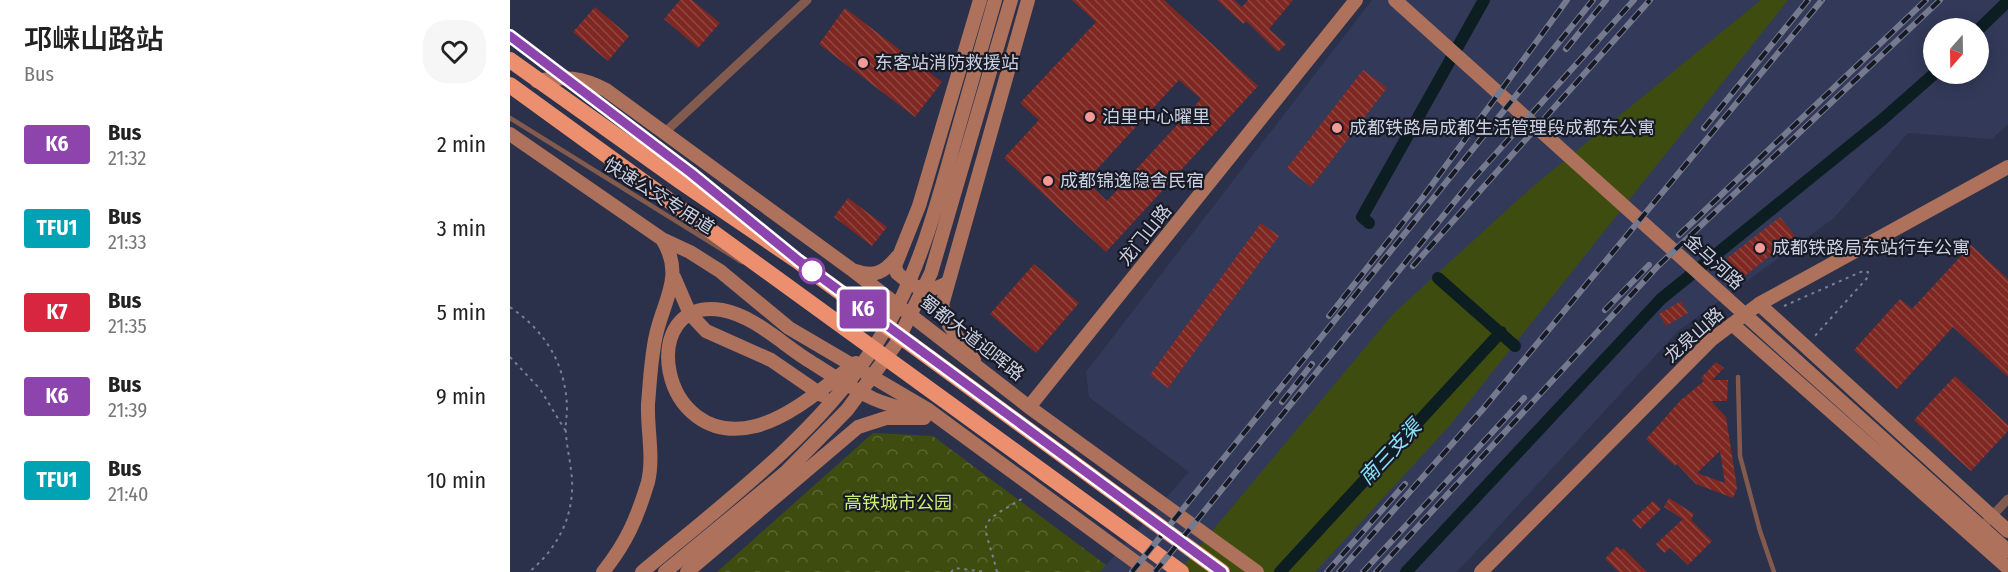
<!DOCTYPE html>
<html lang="en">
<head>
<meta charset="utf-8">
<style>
	body { margin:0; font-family:"Fira Sans Condensed","Noto Sans SC",sans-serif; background:#f6f6f6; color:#222; height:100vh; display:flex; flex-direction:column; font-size:22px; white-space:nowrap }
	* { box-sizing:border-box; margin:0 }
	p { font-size:20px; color:#767676 }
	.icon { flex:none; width:33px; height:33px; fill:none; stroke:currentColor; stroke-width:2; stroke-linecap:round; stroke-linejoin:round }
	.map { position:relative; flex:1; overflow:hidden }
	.panel { display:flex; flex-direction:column; background:#fff; width:510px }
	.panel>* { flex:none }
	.badge { padding:0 12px; border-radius:4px; font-size:21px; line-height:39px }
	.needle { width:39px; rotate:200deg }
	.fabs { position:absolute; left:1413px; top:18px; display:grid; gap:12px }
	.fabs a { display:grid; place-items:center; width:66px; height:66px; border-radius:50%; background:#fff; box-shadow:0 3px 15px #0003; font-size:30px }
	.map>.badge { position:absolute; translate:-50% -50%; box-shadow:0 0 0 3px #fff }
	.round { display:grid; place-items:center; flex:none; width:63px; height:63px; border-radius:24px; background:#f6f6f6 }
	.headline { display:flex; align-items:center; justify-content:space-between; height:102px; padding:0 24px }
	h1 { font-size:28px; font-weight:600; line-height:45px }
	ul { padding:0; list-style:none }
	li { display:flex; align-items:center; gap:18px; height:84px; padding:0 24px }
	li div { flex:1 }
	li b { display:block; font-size:22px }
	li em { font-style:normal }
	li .badge { min-width:66px; font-weight:700; text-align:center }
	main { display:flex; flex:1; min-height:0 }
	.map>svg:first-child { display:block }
</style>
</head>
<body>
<main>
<section class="panel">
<div class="headline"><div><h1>邛崃山路站</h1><p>Bus</p></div><a class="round"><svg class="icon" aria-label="heart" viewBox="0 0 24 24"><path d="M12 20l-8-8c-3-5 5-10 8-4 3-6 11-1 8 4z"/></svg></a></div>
<ul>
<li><span class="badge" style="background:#8e44ad;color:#fff">K6</span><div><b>Bus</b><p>21:32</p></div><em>2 min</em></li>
<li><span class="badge" style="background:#00a3b4;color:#fff">TFU1</span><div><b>Bus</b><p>21:33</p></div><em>3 min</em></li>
<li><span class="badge" style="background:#d7263d;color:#fff">K7</span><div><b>Bus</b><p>21:35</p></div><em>5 min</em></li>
<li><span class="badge" style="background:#8e44ad;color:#fff">K6</span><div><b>Bus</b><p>21:39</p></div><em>9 min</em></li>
<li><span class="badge" style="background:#00a3b4;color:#fff">TFU1</span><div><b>Bus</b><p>21:40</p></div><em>10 min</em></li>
</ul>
</section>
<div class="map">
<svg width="1498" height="572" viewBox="0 0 1498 572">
	<defs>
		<pattern id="forest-crowns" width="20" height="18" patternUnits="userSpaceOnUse" patternTransform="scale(1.5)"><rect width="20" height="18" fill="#3e4d0f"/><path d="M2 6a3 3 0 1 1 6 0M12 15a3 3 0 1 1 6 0" fill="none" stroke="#596632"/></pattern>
		<pattern id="building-back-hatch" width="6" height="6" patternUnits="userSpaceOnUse" patternTransform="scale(1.5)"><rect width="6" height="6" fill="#7f2822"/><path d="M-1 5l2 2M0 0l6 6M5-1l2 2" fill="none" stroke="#904642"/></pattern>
	</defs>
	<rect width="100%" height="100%" fill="#2b314a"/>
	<path fill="#333a59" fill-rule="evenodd" d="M 862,0 L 1498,0 L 1498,124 L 1482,139 L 1398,133 L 1324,218 L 1168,331 L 947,572 L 590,572 L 679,472 L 579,397 L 576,372 ZM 1424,28 L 1468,28 L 1468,74 L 1424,74 Z"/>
	<path fill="#3e4d0f" d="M 1251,0 L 1278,0 L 941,424 L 805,572 L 668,572 L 884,313 L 1021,188 Z"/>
	<path fill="url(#forest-crowns)" d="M 363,433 L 423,436 L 596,565 L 590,572 L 207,572 Z"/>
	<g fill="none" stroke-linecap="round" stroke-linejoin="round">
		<path stroke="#0c1e22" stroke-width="12" d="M 1468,30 L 1498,1
			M 859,223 L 852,217 L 974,0
			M 928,278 L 1005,346
			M 770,572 L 991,332
			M 896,572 L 1151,299 L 1373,119 L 1424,74"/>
	</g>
	<path fill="url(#building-back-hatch)" fill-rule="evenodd" d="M 170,0 L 182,0 L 210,23 L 188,48 L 154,19 Z
		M 562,0 L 654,0 L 748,86 L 596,252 L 494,158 L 529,120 L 510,103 L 586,22 ZM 669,80 L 691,99 L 597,201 L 576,181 Z
		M 707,0 L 724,0 L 732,7 L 738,0 L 783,0 L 759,29 L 776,44 L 768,52 L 736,21 L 733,24 Z
		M 85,7 L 119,36 L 98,61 L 63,32 Z
		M 335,8 L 432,82 L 405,117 L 309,44 Z
		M 853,70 L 877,88 L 801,187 L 777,168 Z
		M 338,198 L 377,227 L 362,246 L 324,217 Z
		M 1270,217 L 1285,236 L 1231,279 L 1216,259 Z
		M 751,223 L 769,236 L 658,388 L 640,375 Z
		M 1461,245 L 1498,279 L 1498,377 L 1443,327 L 1387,389 L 1344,350 L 1390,299 L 1402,309 Z
		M 524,264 L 569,303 L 526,353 L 480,314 Z
		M 1171,301 L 1178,313 L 1156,326 L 1149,314 Z
		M 1206,362 L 1214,368 L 1202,380 L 1218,380 L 1217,401 L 1201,401 L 1216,417 L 1227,488 L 1223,498 L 1186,484 L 1167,464 L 1165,466 L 1136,439 L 1170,401 L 1194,381 L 1191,378 ZM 1210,451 L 1215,483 L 1187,473 Z
		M 1445,376 L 1498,425 L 1498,431 L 1461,471 L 1404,420 Z
		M 1159,498 L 1184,514 L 1181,520 L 1202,541 L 1178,565 L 1160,548 L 1154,553 L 1146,544 L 1173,519 L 1154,507 Z
		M 1143,501 L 1151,509 L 1130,529 L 1122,520 Z
		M 1107,546 L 1111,550 L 1113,548 L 1137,572 L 1109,572 L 1095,559 Z"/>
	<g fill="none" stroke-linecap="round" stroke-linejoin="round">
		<path stroke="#797f94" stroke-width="2" stroke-dasharray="3 4.5" stroke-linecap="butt" d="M 1274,306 L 1353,271 L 1358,272 L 1358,277 L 1304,337
			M 0,307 C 35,331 55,363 57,406 C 57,416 55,425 56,434 C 57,449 61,464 62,480 C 64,517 47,549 19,572
			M 0,357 L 30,389 L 55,430
			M 441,572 L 445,568 L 476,572
			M 487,572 C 474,518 462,528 515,497"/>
		<path stroke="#825b4e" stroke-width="4.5" d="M 0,36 L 51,74
			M 62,83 L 234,215
			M 0,118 L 232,262
			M 1228,377 L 1230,456 L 1250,531 L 1264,572"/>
		<path stroke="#825b4e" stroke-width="9" d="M 154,133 L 297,0
			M 1468,531 L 1498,499"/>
		<path stroke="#ad715c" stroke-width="14" d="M 885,0 L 1498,551
			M 25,78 L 27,81 C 54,76 72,77 96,90 L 341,269 L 519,407 L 747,572
			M 0,134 L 152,239 L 180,252 L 210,271 L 279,328 L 417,409 L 639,572
			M 346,271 C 364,278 375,272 387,257
			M 164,277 L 180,314 L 196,331 L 261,360 L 312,395
			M 437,283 C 417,295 404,288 387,273 L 385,266 L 409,206 L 470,0
			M 1249,304 L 1498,531
			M 1222,324 L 1498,568
			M 464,360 L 439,325 L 432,305 L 518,0
			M 346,363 C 316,385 283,416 246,426 C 147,451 126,295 212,310 C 245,316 273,345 301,362 C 321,375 342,389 364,399 C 380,406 399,410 416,415
			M 519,407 L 846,0
			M 93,572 C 117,542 127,518 138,482 C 144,457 137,429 138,404 C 140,381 141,357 146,335 C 154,299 175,275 152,239
			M 132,572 C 212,505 300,440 360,353 C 404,290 425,213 445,140 C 458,93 472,47 485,0
			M 155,572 L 276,472 L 337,410 L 386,344 L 421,273 L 501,0
			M 177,572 L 348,427 L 376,418 L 414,418
			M 971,572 L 1201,340 L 1249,304 L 1498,167"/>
		<path stroke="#ec8f6f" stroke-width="16" d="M 0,60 L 170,181 L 289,262 L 712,572
			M 0,85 L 671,572"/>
		<g stroke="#757a8f" stroke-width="6">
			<path id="rail" d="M 1056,49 L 1096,0
				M 1194,128 L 1298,0
				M 1169,235 L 1416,0
				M 903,266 L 1140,0
				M 1095,310 L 1139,265
				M 819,316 L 913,197 L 1057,0
				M 772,402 L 802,364
				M 622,572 L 1083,0
				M 645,572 L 963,179 L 1124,0
				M 817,572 L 895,484
				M 829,572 L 973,409 L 1312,0
				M 853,572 L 1014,398
				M 866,572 L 1148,266 L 1430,0"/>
		</g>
		<use href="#rail" stroke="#171a25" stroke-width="4" stroke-dasharray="11" stroke-linecap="butt"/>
	</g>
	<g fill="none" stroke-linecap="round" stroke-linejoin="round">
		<g stroke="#fff" stroke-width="14">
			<path id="line" d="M 0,36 L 181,173 L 289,261 L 712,572"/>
		</g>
		<use href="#line" stroke="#8e44ad" stroke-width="9"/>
	</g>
	<g fill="#f59b97" stroke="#171a25" stroke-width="2">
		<circle cx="353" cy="63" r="6"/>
		<circle cx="580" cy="117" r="6"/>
		<circle cx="827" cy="128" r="6"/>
		<circle cx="538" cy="181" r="6"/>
		<circle cx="1250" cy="248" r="6"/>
	</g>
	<circle fill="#fff" stroke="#8e44ad" stroke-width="3" cx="302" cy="271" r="12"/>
	<g text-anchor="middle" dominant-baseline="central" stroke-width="4.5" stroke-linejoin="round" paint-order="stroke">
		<g font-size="18" fill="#ccd1e1" stroke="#171a25" text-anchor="start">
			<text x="365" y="63">东客站消防救援站</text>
			<text x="592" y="117">泊里中心曜里</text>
			<text x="839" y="128">成都铁路局成都生活管理段成都东公寓</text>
			<text x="550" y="181">成都锦逸隐舍民宿</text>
			<text x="1262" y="248">成都铁路局东站行车公寓</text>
		</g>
		<g font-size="18" fill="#ccd1e1" stroke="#171a25">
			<text transform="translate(149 196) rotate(32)">快速公交专用道</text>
			<text transform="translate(635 235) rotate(-51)">龙门山路</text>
			<text transform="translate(1204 262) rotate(42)">金马河路</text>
			<text transform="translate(1184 335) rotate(-42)">龙泉山路</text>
			<text transform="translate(462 338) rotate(38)">蜀都大道迎晖路</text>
		</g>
		<g font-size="18" fill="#cbed74" stroke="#171a25">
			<text x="388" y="503">高铁城市公园</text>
		</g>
		<g font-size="20" font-style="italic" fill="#88e1f8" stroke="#171a25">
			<text transform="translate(880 452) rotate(-47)">南三支渠</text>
		</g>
	</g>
</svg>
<div class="fabs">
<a><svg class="needle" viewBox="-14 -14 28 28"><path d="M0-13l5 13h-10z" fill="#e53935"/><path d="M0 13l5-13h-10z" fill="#767676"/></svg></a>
</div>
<b class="badge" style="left:353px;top:309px;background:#8e44ad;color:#fff">K6</b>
</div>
</main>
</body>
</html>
